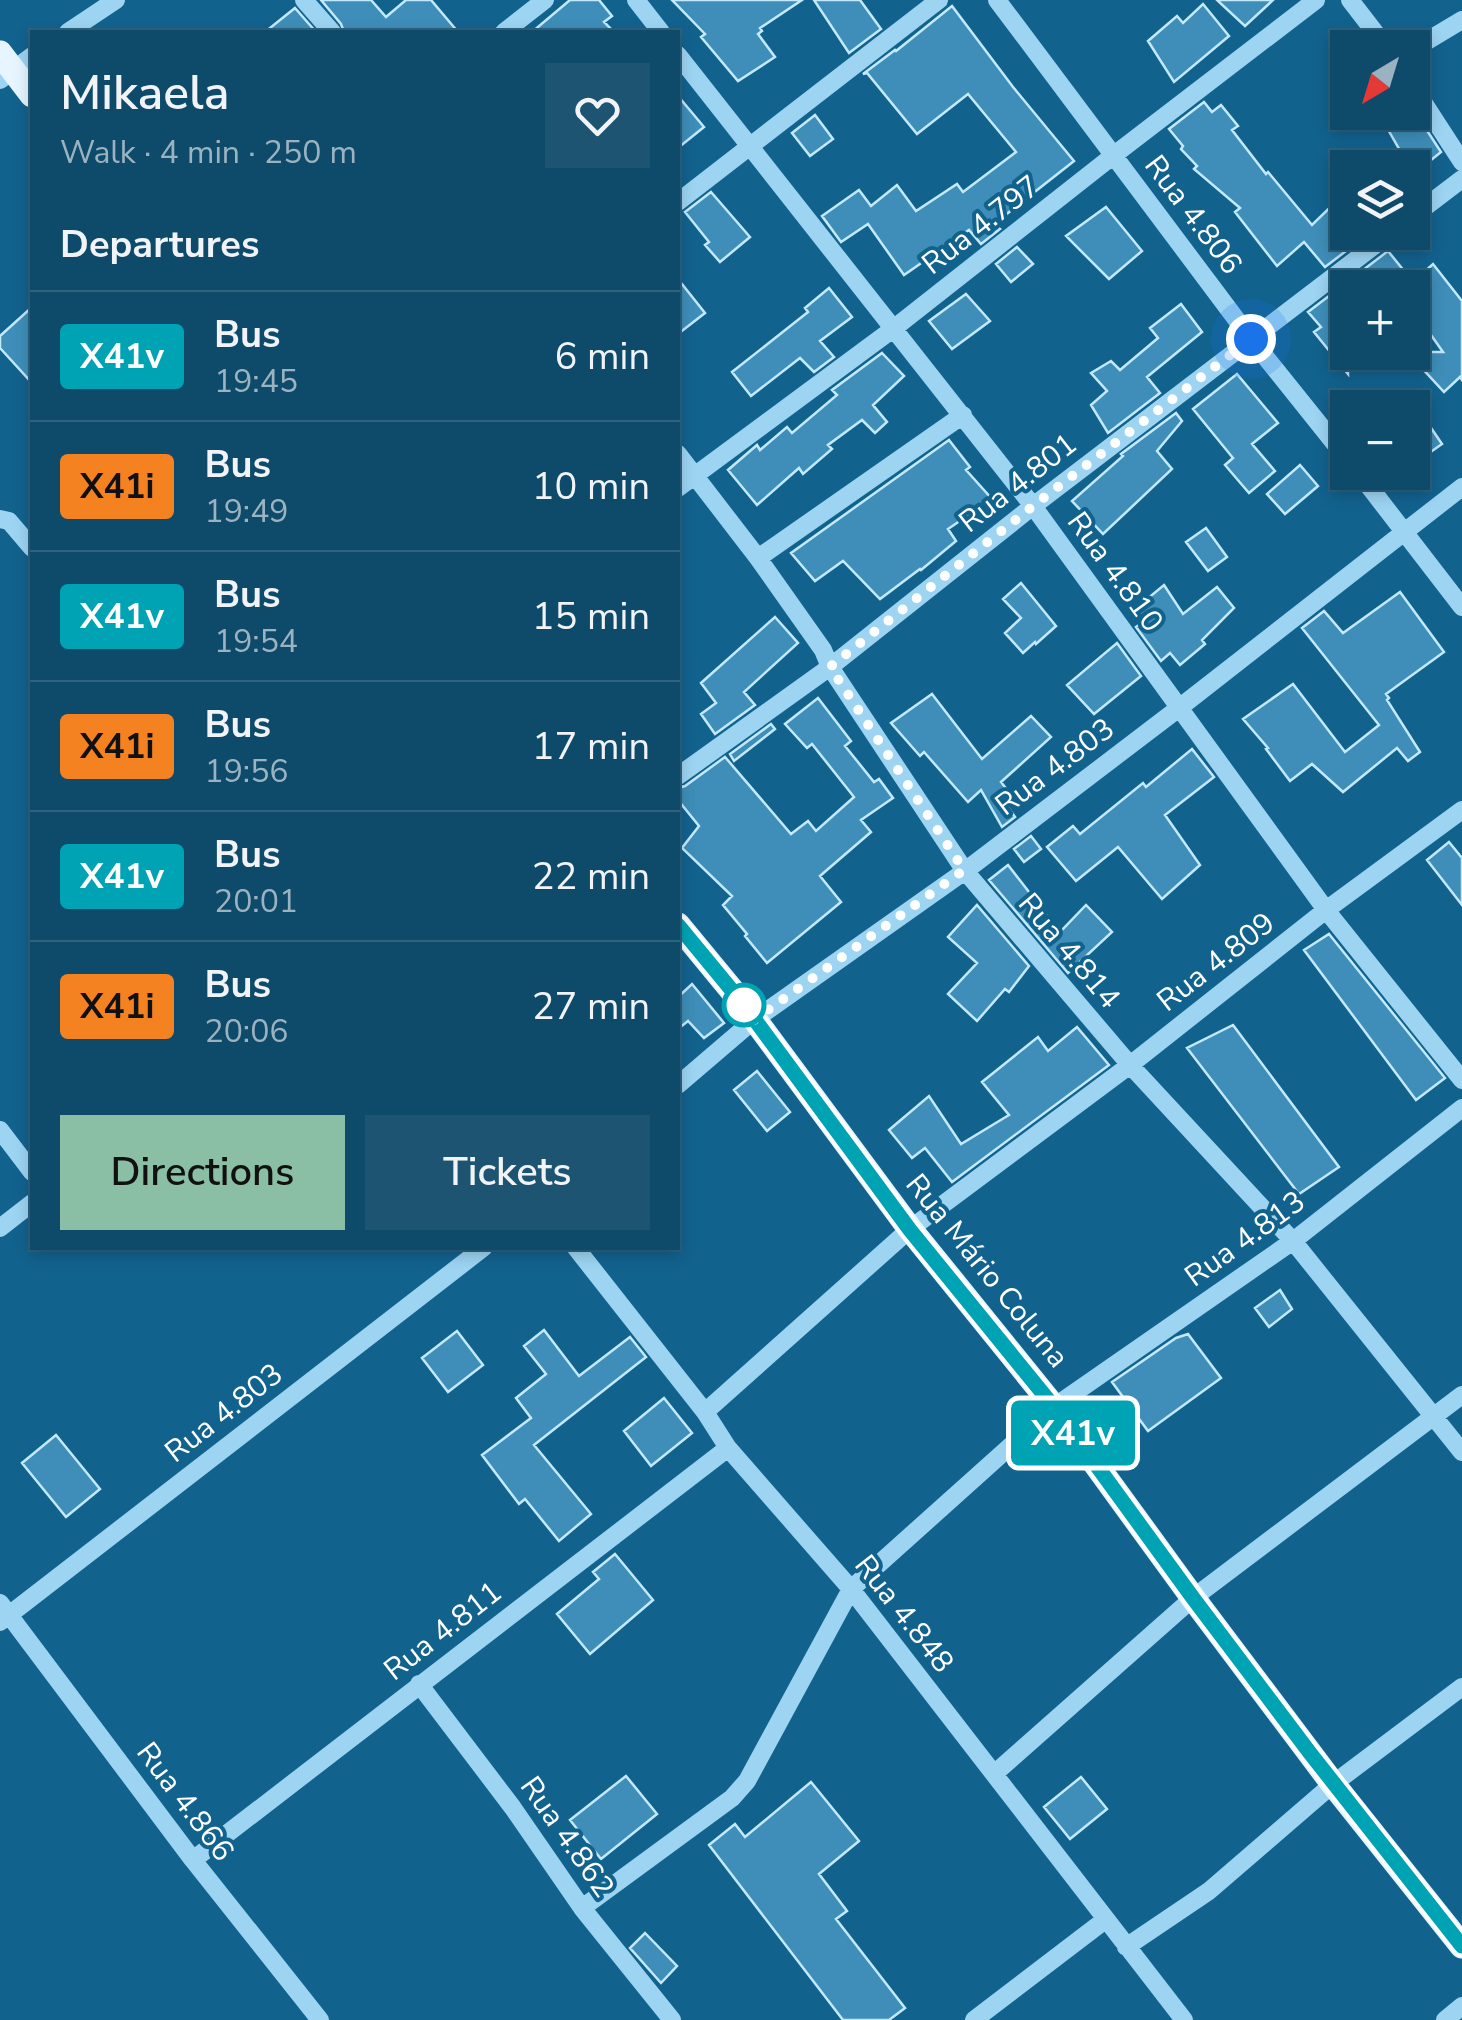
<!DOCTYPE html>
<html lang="en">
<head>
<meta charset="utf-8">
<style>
	body { margin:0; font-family:"Nunito Sans",sans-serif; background:#1c5472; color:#f1f3f6; height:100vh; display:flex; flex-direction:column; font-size:38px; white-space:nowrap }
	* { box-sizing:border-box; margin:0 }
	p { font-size:32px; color:#9bb3c1 }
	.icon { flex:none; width:55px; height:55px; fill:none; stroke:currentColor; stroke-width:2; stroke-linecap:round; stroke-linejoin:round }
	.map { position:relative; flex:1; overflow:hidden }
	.panel { position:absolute; left:30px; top:30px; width:650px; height:1220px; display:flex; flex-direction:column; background:#0e4a6a; border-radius:0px; box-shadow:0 5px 15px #0003,0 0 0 2px #2e627e }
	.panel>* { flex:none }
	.badge { padding:0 20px; border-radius:8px; font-size:35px; line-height:65px }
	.needle { width:65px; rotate:218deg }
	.buttons { position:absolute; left:1330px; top:30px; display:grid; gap:20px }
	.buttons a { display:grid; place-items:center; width:100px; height:100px; border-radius:0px; background:#0e4a6a; box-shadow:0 5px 15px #0003,0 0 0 2px #2e627e; font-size:50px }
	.you { position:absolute; width:50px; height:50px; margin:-25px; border:8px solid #fff; border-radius:50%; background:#1a73e8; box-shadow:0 0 0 15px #1a73e833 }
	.map>.badge { position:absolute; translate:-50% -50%; box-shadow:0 0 0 5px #fff }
	h2 { padding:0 30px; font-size:38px; line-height:90px }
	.round { display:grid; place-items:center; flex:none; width:105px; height:105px; border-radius:0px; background:#1c5472 }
	.overview { display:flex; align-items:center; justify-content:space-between; height:170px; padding:0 30px }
	h1 { font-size:48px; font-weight:600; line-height:75px }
	.button { display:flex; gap:20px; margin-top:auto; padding:20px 30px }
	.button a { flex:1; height:115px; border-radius:0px; background:#8abfa5; color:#111; font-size:40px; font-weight:600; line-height:115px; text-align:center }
	.button a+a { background:#1c5472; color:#f1f3f6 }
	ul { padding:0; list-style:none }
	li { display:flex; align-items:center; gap:30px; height:130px; padding:0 30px; border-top:2px solid #2e627e }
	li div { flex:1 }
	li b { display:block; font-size:38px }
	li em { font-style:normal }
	li .badge { min-width:110px; font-weight:700; text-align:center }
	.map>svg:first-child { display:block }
</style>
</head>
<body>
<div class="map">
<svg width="1462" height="2020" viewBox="0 0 1462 2020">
	<rect width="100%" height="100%" fill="#12628e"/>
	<path fill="#3e8eb9" stroke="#c3e9fd" stroke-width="2.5" d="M 321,0 L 371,0 L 386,17 L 406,0 L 431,0 L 458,32 L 344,32 L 341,24 Z
		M 570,0 L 599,0 L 612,16 L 604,22 L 614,32 L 532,32 Z
		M 672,0 L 802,0 L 760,28 L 762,31 L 758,34 L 775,57 L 738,81 L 701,37 L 705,34 Z
		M 814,0 L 860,0 L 881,29 L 849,53 Z
		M 1217,0 L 1273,0 L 1245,26 Z
		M 1203,4 L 1229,36 L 1174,82 L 1148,41 L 1177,16 L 1183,23 Z
		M 952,6 L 1013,87 L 1074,161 L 994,224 L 1000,229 L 981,244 L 969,230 L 904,275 L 868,224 L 841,242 L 822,216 L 859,190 L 871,206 L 897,185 L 916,211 L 957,184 L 963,192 L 1016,152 L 968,94 L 917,134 L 867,73 L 863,74 L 895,50 L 896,51 Z
		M 295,8 L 316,32 L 265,32 Z
		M 678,96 L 704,127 L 678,148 Z
		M 1204,102 L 1212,112 L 1221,105 L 1238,126 L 1232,130 L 1266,174 L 1268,172 L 1312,225 L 1348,190 L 1348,232 L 1371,232 L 1325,267 L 1304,242 L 1277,266 L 1235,212 L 1240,208 L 1194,169 L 1197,166 L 1181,149 L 1183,146 L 1169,129 Z
		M 1378,112 L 1415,112 L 1441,152 L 1414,174 L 1412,168 L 1410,168 Z
		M 815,115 L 833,139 L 810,156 L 792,133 Z
		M 711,192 L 750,237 L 720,262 L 705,245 L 709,242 L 685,212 Z
		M 1106,207 L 1142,251 L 1109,279 L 1066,236 Z
		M 1017,247 L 1033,264 L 1011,282 L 996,264 Z
		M 1388,251 L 1413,282 L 1433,264 L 1462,301 L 1462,380 L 1460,377 L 1444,392 L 1407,352 L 1443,352 L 1412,308 L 1412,288 L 1348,288 L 1348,374 L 1314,332 L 1321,327 L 1308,312 Z
		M 678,279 L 705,313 L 678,334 Z
		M 829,288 L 852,317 L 820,341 L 834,357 L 814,372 L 800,358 L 751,396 L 732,372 L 808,312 L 805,308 Z
		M 966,294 L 990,321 L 952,349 L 929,321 Z
		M 1181,304 L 1202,332 L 1147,377 L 1160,393 L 1108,433 L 1091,405 L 1107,391 L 1091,373 L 1111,361 L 1120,370 L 1158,338 L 1150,328 Z
		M 32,307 L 32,383 L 0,348 L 0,336 Z
		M 882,353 L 904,376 L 873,405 L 887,422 L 875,433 L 862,420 L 828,445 L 832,449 L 803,474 L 799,468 L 757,505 L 728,470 L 757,445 L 760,450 L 787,427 L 792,433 L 837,395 L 832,390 Z
		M 1237,374 L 1278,423 L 1252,444 L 1275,471 L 1249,493 L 1225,465 L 1233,458 L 1193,409 Z
		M 1412,400 L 1442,444 L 1412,465 Z
		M 1176,413 L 1182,421 L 1157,451 L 1172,469 L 1103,534 L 1072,501 L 1123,456 L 1121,454 Z
		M 949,440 L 970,467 L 966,470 L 992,499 L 948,529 L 956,541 L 921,570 L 920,569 L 880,599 L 843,561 L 815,581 L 791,553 Z
		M 1300,465 L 1318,486 L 1285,514 L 1267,494 Z
		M 1206,528 L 1227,557 L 1208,571 L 1186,542 Z
		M 1021,583 L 1056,626 L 1036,644 L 1035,642 L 1023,653 L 1005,633 L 1021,618 L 1003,599 Z
		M 1164,585 L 1183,614 L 1217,587 L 1234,608 L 1202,640 L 1205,644 L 1180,665 L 1170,653 L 1161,661 L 1136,627 L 1143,622 L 1135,609 Z
		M 1400,592 L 1444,652 L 1386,694 L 1389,698 L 1387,700 L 1420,752 L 1408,761 L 1397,748 L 1343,792 L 1312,764 L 1290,781 L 1266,749 L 1268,748 L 1243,719 L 1293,684 L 1345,752 L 1379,725 L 1302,628 L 1324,611 L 1343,633 Z
		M 775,617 L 798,643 L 744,692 L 755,705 L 715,734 L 701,714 L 716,703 L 701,683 Z
		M 1117,643 L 1141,676 L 1094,714 L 1067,685 Z
		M 932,694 L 982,759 L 1031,716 L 1051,737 L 1001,782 L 1015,800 L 1007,806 L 1015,817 L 1002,827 L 981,790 L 968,802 L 924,752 L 920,756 L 891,723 Z
		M 818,698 L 851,741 L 845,746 L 874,782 L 879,779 L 893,798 L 861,820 L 871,832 L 820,876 L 841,902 L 767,963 L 745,936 L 747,934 L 723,905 L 732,896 L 682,848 L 699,826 L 678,800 L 678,788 L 685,786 L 725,757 L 791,834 L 808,821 L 816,831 L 854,797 L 812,744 L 807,748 L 785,724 Z
		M 771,724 L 775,729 L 734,761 L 730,754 Z
		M 1192,749 L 1214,777 L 1165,815 L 1200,865 L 1162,899 L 1118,847 L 1076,881 L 1047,847 L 1073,826 L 1080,834 L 1143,783 L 1146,787 Z
		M 1031,836 L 1041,849 L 1024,862 L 1014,849 Z
		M 1449,842 L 1462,858 L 1462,905 L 1427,860 Z
		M 1008,865 L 1060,932 L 1086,905 L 1112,932 L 1068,973 L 989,880 Z
		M 977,905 L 1029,966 L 1009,992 L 1005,989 L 977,1021 L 948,994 L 977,963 L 948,937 Z
		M 1329,934 L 1445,1078 L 1416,1100 L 1304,950 Z
		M 692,984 L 724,1023 L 704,1038 L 688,1021 L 678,1029 L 678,997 Z
		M 1233,1025 L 1339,1167 L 1299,1194 L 1187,1048 Z
		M 1077,1027 L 1109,1065 L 952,1182 L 925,1148 L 912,1158 L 889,1130 L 929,1096 L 961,1144 L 1009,1115 L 982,1082 L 1038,1037 L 1048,1051 Z
		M 757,1071 L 790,1112 L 767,1131 L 734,1090 Z
		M 1280,1290 L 1292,1309 L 1269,1327 L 1255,1308 Z
		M 544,1330 L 579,1376 L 630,1337 L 646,1357 L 534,1445 L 591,1514 L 559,1541 L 525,1499 L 519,1504 L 482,1455 L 531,1418 L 516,1398 L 546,1374 L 524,1346 Z
		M 457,1331 L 483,1365 L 448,1392 L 422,1358 Z
		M 1188,1334 L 1221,1378 L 1148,1431 L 1112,1382 L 1176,1338 Z
		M 664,1398 L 692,1433 L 651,1466 L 624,1431 Z
		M 56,1435 L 100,1489 L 66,1517 L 22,1463 Z
		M 615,1554 L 653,1600 L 590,1654 L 557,1614 L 599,1579 L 593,1572 Z
		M 626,1776 L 657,1814 L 601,1859 L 570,1820 Z
		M 1081,1777 L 1107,1809 L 1070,1839 L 1044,1807 Z
		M 811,1782 L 859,1841 L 819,1874 L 847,1911 L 836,1919 L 905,2008 L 889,2020 L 843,2020 L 709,1845 L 735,1824 L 745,1837 Z
		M 645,1933 L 677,1966 L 661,1983 L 630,1948 Z"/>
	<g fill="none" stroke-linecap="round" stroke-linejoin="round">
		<path stroke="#9cd4f2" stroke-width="18" d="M 304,0 L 332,32
			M 636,0 L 661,32
			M 997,0 L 1251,339 L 1348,460
			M 1350,0 L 1387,48
			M 68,32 L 116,0
			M 504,32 L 545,0
			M 1412,50 L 1462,20
			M 678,55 L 1033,506 L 1326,910 L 1462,1080
			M 0,80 L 32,56
			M 1412,85 L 1462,162
			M 678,202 L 939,0
			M 1412,217 L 1462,179
			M 678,454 L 758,558 L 823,650 L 830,667 L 965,871 L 1130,1065 L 1293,1241 L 1462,1452
			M 1358,472 L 1462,607
			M 678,488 L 893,329 L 1114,155 L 1316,0
			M 0,519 L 9,521 L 32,548
			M 758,558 L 963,415
			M 678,776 L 830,667 L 1033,506 L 1392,232
			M 678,1085 L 754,1020 L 965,871 L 1179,708 L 1462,487
			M 0,1130 L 32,1172
			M 0,1228 L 32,1203
			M 576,1248 L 705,1412 L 728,1448 L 851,1589 L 1184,2020
			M 705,1412 L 910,1229 L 1130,1065 L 1326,910 L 1462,810
			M 0,1603 L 193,1860 L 320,2020
			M 0,1622 L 483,1248
			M 419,1684 L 513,1808 L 582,1908 L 672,2020
			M 994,1774 L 1193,1598 L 1462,1395
			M 193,1860 L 728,1448
			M 582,1908 L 732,1798 L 747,1781 L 851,1589 L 1054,1407 L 1293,1241 L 1462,1108
			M 1126,1947 L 1209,1891 L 1333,1784 L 1462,1687
			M 974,2020 L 1105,1920
			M 1445,2020 L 1462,2006"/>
		<path stroke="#e6f5ff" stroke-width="25" d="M 0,53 L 32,95
			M 678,925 L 744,1005 L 910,1229 L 1054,1407 L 1193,1598 L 1333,1784 L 1462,1946"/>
	</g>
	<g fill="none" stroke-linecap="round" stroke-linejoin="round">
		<g stroke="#fff" stroke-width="22">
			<path id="line" d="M 678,925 L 744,1005 L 910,1230 L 1054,1407 L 1193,1598 L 1310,1753 L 1462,1946"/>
		</g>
		<use href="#line" stroke="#00a3b4" stroke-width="15"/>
		<path stroke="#fff" stroke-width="10" stroke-dasharray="0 18" d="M 744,1005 L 754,1020 L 964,870 L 830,667 L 1033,506 L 1251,339"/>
	</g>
	<circle fill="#fff" stroke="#00a3b4" stroke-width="5" cx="744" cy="1005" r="20"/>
	<g text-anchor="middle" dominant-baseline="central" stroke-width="8" stroke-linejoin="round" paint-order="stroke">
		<g font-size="30" fill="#fff" stroke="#12628e">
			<text transform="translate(1193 215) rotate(53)">Rua 4.806</text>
			<text transform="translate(981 225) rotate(-38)">Rua 4.797</text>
			<text transform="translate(1018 483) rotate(-38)">Rua 4.801</text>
			<text transform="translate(1115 572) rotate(54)">Rua 4.810</text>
			<text transform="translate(1055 767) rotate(-37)">Rua 4.803</text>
			<text transform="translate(1069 951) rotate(50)">Rua 4.814</text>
			<text transform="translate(1216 962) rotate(-38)">Rua 4.809</text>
			<text transform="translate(1245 1239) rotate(-36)">Rua 4.813</text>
			<text transform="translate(987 1271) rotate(51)">Rua Mário Coluna</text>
			<text transform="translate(224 1413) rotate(-38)">Rua 4.803</text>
			<text transform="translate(904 1614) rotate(52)">Rua 4.848</text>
			<text transform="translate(443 1631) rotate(-38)">Rua 4.811</text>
			<text transform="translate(185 1802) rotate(53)">Rua 4.866</text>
			<text transform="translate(567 1837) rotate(55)">Rua 4.862</text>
		</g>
	</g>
</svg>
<div class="buttons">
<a><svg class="needle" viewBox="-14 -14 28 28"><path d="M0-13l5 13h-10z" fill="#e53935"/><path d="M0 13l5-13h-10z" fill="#9bb3c1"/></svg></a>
<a><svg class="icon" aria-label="layers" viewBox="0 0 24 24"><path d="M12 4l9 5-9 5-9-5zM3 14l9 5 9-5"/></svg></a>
<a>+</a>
<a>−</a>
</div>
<div class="you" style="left:1251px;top:339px"></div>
<b class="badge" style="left:1073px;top:1433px;background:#00a3b4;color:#fff">X41v</b>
<section class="panel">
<div class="overview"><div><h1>Mikaela</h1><p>Walk · 4 min · 250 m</p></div><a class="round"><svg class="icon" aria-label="heart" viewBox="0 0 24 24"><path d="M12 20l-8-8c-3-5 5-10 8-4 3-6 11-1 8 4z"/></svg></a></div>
<h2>Departures</h2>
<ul>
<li><span class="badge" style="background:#00a3b4;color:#fff">X41v</span><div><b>Bus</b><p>19:45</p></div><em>6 min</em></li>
<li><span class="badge" style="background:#f58220;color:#111">X41i</span><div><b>Bus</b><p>19:49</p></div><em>10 min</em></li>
<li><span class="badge" style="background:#00a3b4;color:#fff">X41v</span><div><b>Bus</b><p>19:54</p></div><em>15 min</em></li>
<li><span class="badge" style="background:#f58220;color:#111">X41i</span><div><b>Bus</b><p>19:56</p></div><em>17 min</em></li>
<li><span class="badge" style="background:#00a3b4;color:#fff">X41v</span><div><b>Bus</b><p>20:01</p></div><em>22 min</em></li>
<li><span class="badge" style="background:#f58220;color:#111">X41i</span><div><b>Bus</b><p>20:06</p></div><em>27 min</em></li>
</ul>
<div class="button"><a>Directions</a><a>Tickets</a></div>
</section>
</div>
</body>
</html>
